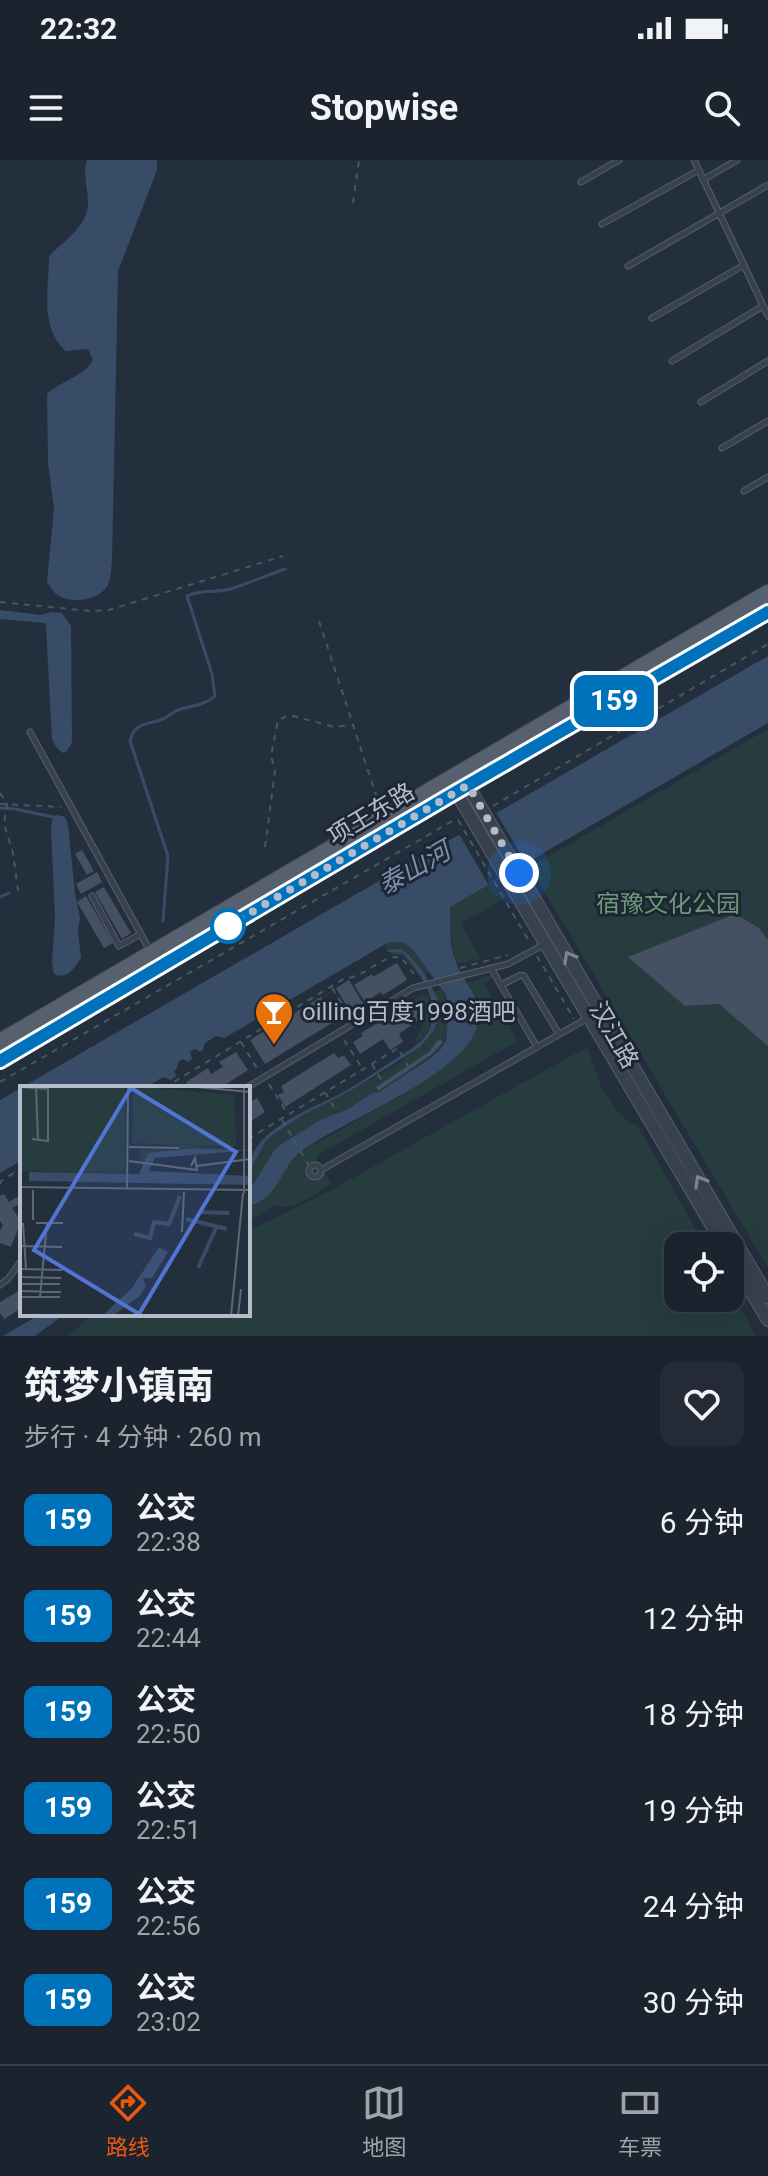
<!DOCTYPE html>
<html lang="zh">
<head>
<meta charset="utf-8">
<style>
	body { margin:0; font-family:Roboto,"Noto Sans SC",sans-serif; background:#242b36; color:#f1f3f6; height:100vh; display:flex; flex-direction:column; font-size:30px; white-space:nowrap }
	* { box-sizing:border-box; margin:0 }
	p { font-size:26px; color:#a0a4aa }
	.icon { flex:none; width:44px; height:44px; fill:none; stroke:currentColor; stroke-width:2; stroke-linecap:round; stroke-linejoin:round }
	.map { position:relative; height:1176px; overflow:hidden }
	.sheet { display:flex; flex-direction:column; background:#1b232e; flex:1 }
	.sheet>* { flex:none }
	.badge { padding:0 16px; border-radius:12px; font-size:28px; line-height:52px }
	.tools { position:absolute; left:664px; top:1072px; display:grid; gap:16px }
	.tools a { display:grid; place-items:center; width:80px; height:80px; border-radius:16px; background:#1b232e; box-shadow:0 8px 32px #0002,0 0 0 2px #39404a; font-size:40px }
	.you { position:absolute; width:40px; height:40px; margin:-20px; border:6px solid #fff; border-radius:50%; background:#1a73e8; box-shadow:0 0 0 12px #1a73e833 }
	.map>.badge { position:absolute; translate:-50% -50%; box-shadow:0 0 0 4px #fff }
	.round { display:grid; place-items:center; flex:none; width:84px; height:84px; border-radius:16px; background:#242b36 }
	.overview { display:flex; align-items:center; justify-content:space-between; height:136px; padding:0 24px }
	h1 { font-size:38px; font-weight:700; line-height:60px }
	ul { padding:0; list-style:none }
	li { display:flex; align-items:center; gap:24px; height:96px; padding:0 24px }
	li div { flex:1 }
	li b { display:block; font-size:30px }
	li em { font-style:normal }
	li .badge { min-width:88px; font-weight:700; text-align:center }
	.status { display:flex; justify-content:space-between; align-items:center; height:56px; padding:0 40px; background:#1b232e; direction:ltr }
	.status svg { height:22px; fill:currentColor }
	header { display:flex; justify-content:space-between; align-items:center; height:104px; padding:0 24px; background:#1b232e; font-size:36px; font-weight:700 }
	.tabs { display:flex; justify-content:space-around; align-items:center; height:112px; border-top:2px solid #39404a; background:#1b232e; font-size:22px; color:#a0a4aa }
	.tabs a { display:grid; justify-items:center; gap:4px }
	.tabs .active { color:#ea580c }
	.map>svg:first-child { display:block }
</style>
</head>
<body>
<div class="status"><b>22:32</b><svg viewBox="0 0 49 12"><path d="M0 12V9h3v3zM5 12V6h3v6zM10 12V3h3v9zM15 12V0h3v12zM26 1h20v11H26zM47 4h2v5h-2z"/></svg></div>
<header><svg class="icon" aria-label="menu" viewBox="0 0 24 24"><path d="M4 6h16M4 12h16M4 18h16"/></svg>Stopwise<svg class="icon" aria-label="search" viewBox="0 0 24 24"><circle cx="10" cy="10" r="6"/><path d="M15 15l6 6"/></svg></header>
<div class="map">
<svg width="768" height="1176" viewBox="0 0 768 1176">
	<rect width="100%" height="100%" fill="#242f3e"/>
	<path fill="#263c3f" d="M 768,569 L 768,1108 L 530,707 Z
		M 491,722 L 501,740 L 461,764 L 481,799 L 456,804 L 450,771 L 449,747 Z
		M 389,782 L 403,782 L 414,791 L 431,812 L 419,816 L 403,797 L 400,795 L 391,795 L 384,785 Z
		M 491,815 L 493,818 L 484,823 L 518,881 L 316,996 L 331,1024 C 315,1033 294,1053 275,1045 L 248,1061 L 248,1047 L 256,1045 L 275,1029 L 283,1011 L 301,992 L 406,933 L 477,867 L 479,841 L 468,823 Z
		M 442,830 C 451,846 450,876 440,890 L 379,932 L 372,933 L 348,949 L 322,959 L 263,1012 L 254,1023 L 248,1028 C 248,1013 255,995 264,983 C 297,940 466,903 434,832 Z
		M 427,834 C 437,853 433,869 417,883 L 415,882 C 421,865 435,854 413,839 Z
		M 587,887 L 601,926 L 621,956 L 638,966 L 705,1086 L 678,1086 L 678,1138 L 730,1138 L 730,1130 L 756,1176 L 68,1176 L 93,1154 L 248,1154 L 248,1071 L 324,1034 Z"/>
	<path fill="#394c67" d="M 87,0 L 157,0 L 157,10 L 118,111 L 112,401 C 111,410 111,421 106,428 C 96,441 69,444 56,434 C 54,432 49,425 47,423 L 54,348 L 48,304 L 47,234 C 61,221 83,217 93,200 L 88,189 L 66,191 C 39,168 49,128 49,96 C 62,83 82,70 87,51 C 91,35 81,16 87,0 Z
		M 0,450 L 41,455 L 52,452 L 62,453 L 71,466 L 72,582 L 67,591 L 63,593 L 56,587 L 52,579 L 46,466 L 45,463 L 0,459 Z
		M 768,496 L 768,563 L 450,747 C 450,765 449,785 456,802 C 464,826 483,834 478,863 C 467,916 342,960 302,991 C 276,1011 283,1036 248,1047 L 248,1028 L 254,1023 L 275,989 L 283,983 L 322,959 L 348,949 L 372,933 L 379,932 L 429,899 L 440,890 L 446,881 L 448,859 L 446,835 L 414,791 L 403,782 L 389,782 L 224,878 L 216,876 L 205,883 L 203,890 L 200,892 L 195,889 L 190,892 L 192,899 L 188,902 L 183,899 L 178,902 L 177,908 L 174,911 L 176,916 L 171,920 L 163,917 L 145,928 L 22,928 L 22,993 L 20,994 L 19,1002 L 0,1013 L 0,940 Z
		M 57,655 L 65,657 L 68,665 L 75,733 L 80,758 L 78,771 L 81,798 C 74,808 68,820 54,814 L 52,803 L 55,757 L 51,667 L 53,657 Z
		M 400,789 L 406,792 L 424,813 L 438,840 L 439,855 L 434,870 L 420,887 L 355,928 L 301,956 L 271,976 L 265,982 L 248,1015 C 248,968 312,950 345,931 C 361,922 377,911 392,901 C 402,895 414,888 422,880 C 448,852 423,816 403,793 L 388,792 L 387,790 Z
		M 41,1154 L 65,1154 L 35,1176 L 3,1176 Z"/>
	<path fill="#242f3e" d="M 495,651 L 526,703 L 488,724 L 458,672 Z"/>
	<g fill="none" stroke-linecap="round" stroke-linejoin="round">
		<path stroke="#394c67" stroke-width="3" d="M 0,648 L 15,649 L 53,657
			M 0,737 L 9,733
			M 163,761 L 168,696 L 130,581 C 134,563 146,565 160,560 C 167,558 171,553 178,550 C 191,546 205,545 215,536 L 212,514 L 187,436 C 201,429 216,433 231,429 L 285,409"/>
	</g>
	<path fill="#455162" d="M 82,690 L 94,711 L 87,715 L 75,694 Z
		M 97,712 L 102,722 L 81,734 L 76,724 Z
		M 104,727 L 131,773 L 122,779 L 95,732 Z
		M 86,736 L 113,783 L 104,788 L 77,742 Z
		M 735,754 L 759,768 L 768,780 L 768,886 L 719,844 L 685,846 L 628,797 Z
		M 397,803 L 407,820 L 383,835 L 381,832 L 365,842 L 354,825 L 372,814 L 373,817 Z
		M 349,820 L 364,845 L 351,853 L 336,828 Z
		M 321,837 L 335,861 L 265,904 L 250,880 Z
		M 416,843 L 420,849 L 420,859 L 399,874 L 403,882 L 390,890 L 383,879 L 360,894 L 353,882 L 363,876 L 361,873 L 389,856 L 391,859 Z
		M 439,879 L 443,882 L 431,895 L 378,931 L 376,927 L 429,892 Z
		M 236,892 L 248,910 L 220,928 L 190,928 L 186,922 L 208,908 L 211,914 L 223,907 L 219,902 Z
		M 334,893 L 338,898 L 344,895 L 351,905 L 285,947 L 278,935 L 284,932 L 281,926 Z
		M 257,938 L 265,952 L 248,963 L 248,943 Z
		M 4,1034 L 9,1042 L 22,1034 L 22,1042 L 12,1048 L 21,1061 L 11,1087 L 0,1083 L 0,1071 L 3,1065 L 0,1061 L 0,1036 Z
		M 22,1129 L 22,1148 L 4,1159 L 0,1153 L 0,1142 Z"/>
	<g fill="none" stroke-linecap="round" stroke-linejoin="round">
		<g stroke="#565f6c" stroke-width="7">
			<path id="service" d="M 694,0 L 768,156
				M 703,20 L 737,0
				M 581,22 L 619,0
				M 602,64 L 699,10
				M 628,106 L 768,25
				M 652,158 L 744,105
				M 672,201 L 763,146
				M 701,242 L 768,201
				M 722,288 L 768,261
				M 744,331 L 768,317
				M 30,572 L 149,789
				M 92,736 L 119,786 L 141,774
				M 491,808 L 537,887
				M 501,825 L 521,815 L 524,816 L 559,874
				M 246,928 L 413,828 L 508,804 L 545,784
				M309 1011a6 6 0 1 1 12 0a6 6 0 1 1-12 0Z
				M 321,1010 L 588,858
				M 0,1125 L 8,1119 L 22,1100"/>
		</g>
		<g stroke="#565f6c" stroke-width="14">
			<path id="tertiary" d="M 464,619 L 768,1137
				M 453,627 L 724,1086
				M 730,1096 L 768,1160"/>
		</g>
		<g stroke="#414a57" stroke-width="18">
			<path id="primary" d="M 0,882 L 768,433
				M 0,901 L 456,632 L 768,452"/>
		</g>
		<path stroke="#44595c" stroke-width="2" stroke-dasharray="6 6" stroke-linecap="butt" d="M 353,43 L 359,0
			M 0,442 L 90,451 L 109,450 L 283,396
			M 319,461 L 376,635 L 381,645
			M 0,633 L 7,644 L 4,664 L 13,693 L 19,737
			M 0,644 L 61,647
			M 493,646 L 768,484
			M 265,687 L 275,611 L 271,596 L 278,560 L 287,556 L 293,556 L 335,567 L 351,565
			M 537,796 L 574,859
			M 460,808 L 508,795
			M 332,828 L 350,857
			M 344,880 L 362,908
			M 241,882 L 258,910
			M 372,904 L 383,923
			M 0,922 L 454,660 L 458,660 L 530,783
			M 269,924 L 287,953
			M 164,928 L 345,818 C 366,818 379,795 401,797 L 417,818
			M 325,932 L 336,951
			M 282,960 L 310,1007
			M 248,979 L 398,888 L 408,906
			M 0,1024 L 1,1021 L 22,1008"/>
		<use href="#service" stroke="#38414e" stroke-width="5"/>
		<use href="#tertiary" stroke="#38414e" stroke-width="12"/>
		<use href="#primary" stroke="#56606e" stroke-width="16"/>
	</g>
	<defs><path id="oneway-chevron" d="M-2-3.5L2.5 0L-2 3.5" fill="none" stroke-width="1.6" stroke-linecap="round" stroke-linejoin="round" transform="scale(2)"/></defs>
	<g stroke="#7c8592">
		<use href="#oneway-chevron" transform="translate(569 797) rotate(-120)"/>
		<use href="#oneway-chevron" transform="translate(700 1021) rotate(-120)"/>
	</g>
	<g fill="none" stroke-linecap="round" stroke-linejoin="round">
		<g stroke="#fff" stroke-width="18">
			<path id="line" d="M 0,901 L 456,632 L 768,452"/>
		</g>
		<use href="#line" stroke="#0072bc" stroke-width="12"/>
		<path stroke="#b4bcc9" stroke-width="8" stroke-dasharray="0 14.4" d="M 228,766 L 468,625 L 519,713"/>
	</g>
	<defs>
		<g id="bar-pin" transform="scale(2)"><path d="M0 17L-7.5 6A9.5 9.5 0 1 1 7.5 6Z" fill="#e8710a" stroke="#1d2633"/><path d="M-6-5H6L.8 .8V4.5H3.5V6h-7V4.5H-.8V.8Z" fill="#fff"/></g>
	</defs>
	<g fill-rule="evenodd">
		<use href="#bar-pin" x="274" y="852"/>
	</g>
	<circle fill="#fff" stroke="#0072bc" stroke-width="4" cx="228" cy="766" r="16"/>
	<g text-anchor="middle" dominant-baseline="central" stroke-width="6" stroke-linejoin="round" paint-order="stroke">
		<g font-size="24" fill="#b4bcc9" stroke="#1d2633">
			<text transform="translate(371 654) rotate(-31)">项王东路</text>
			<text transform="translate(614 875) rotate(60)">汉江路</text>
		</g>
		<g font-size="24" fill="#6b9a76" stroke="#1d2633">
			<text x="668" y="744">宿豫文化公园</text>
		</g>
		<g font-size="24" fill="#b4bcc9" stroke="#1d2633" text-anchor="start">
			<text x="302" y="852">oilling百度1998酒吧</text>
		</g>
		<g font-size="26" font-style="italic" fill="#7c92b1" stroke="#1d2633">
			<text transform="translate(414 708) rotate(-30)">泰山河</text>
		</g>
	</g>
	<g transform="translate(20 926)">
		<rect width="230" height="230" fill="#242f3e"/>
		<path d="M 0,0 L 105,0 L 105,87 L 0,85 ZM 113,0 L 215,9 L 216,60 L 167,60 L 217,63 L 136,66 L 123,76 L 119,74 L 121,64 L 158,64 L 158,59 L 112,57 Z" fill="#263c3f"/>
		<path d="M 168,63 L 230,64 L 135,72 L 129,85 L 230,90 L 230,99 L 9,95 L 9,86 L 119,88 L 128,67 ZM 139,161 L 148,166 L 132,192 L 123,192 L 126,200 L 120,210 L 95,228 L 82,230 L 112,202 Z" fill="#394c67"/>
		<path fill="none" stroke="#394c67" stroke-width="4" d="M 179,126 L 209,127M 166,133 L 207,143M 114,148 L 130,152 L 134,136 L 149,138 L 160,110M 178,182 L 196,142"/>
		<path fill="none" stroke="#5e6776" stroke-width="2" d="M 166,0 L 230,6M 224,0 L 224,107M 0,1 L 28,3 L 28,55 L 12,53M 16,1 L 18,54M 109,61 L 159,62M 109,75 L 177,84 L 175,72 L 171,80M 177,80 L 230,73M 0,101 L 230,104M 107,103 L 108,0M 13,134 L 13,104M 3,137 L 6,183M 16,137 L 43,137M 162,146 L 164,106M 230,155 L 230,185M 0,160 L 42,161M 0,183 L 42,184M 0,191 L 41,192M 0,198 L 40,198M 0,205 L 41,206M 0,211 L 40,211M 20,211 L 27,137M 211,230 L 223,107M 218,230 L 221,203"/>
		<path fill="#5274d3" fill-opacity="0.15" stroke="#5274d3" stroke-width="4" d="M 111,2 L 216,66 L 119,228 L 14,164 Z"/>
		<rect width="230" height="230" fill="none" stroke="#b4bcc9" stroke-width="4"/>
	</g>
</svg>
<div class="tools">
<a><svg class="icon" aria-label="locate" viewBox="0 0 24 24"><circle cx="12" cy="12" r="6"/><path d="M12 2v4M12 18v4M2 12h4M18 12h4"/></svg></a>
</div>
<div class="you" style="left:519px;top:713px"></div>
<b class="badge" style="left:614px;top:541px;background:#0072bc;color:#fff">159</b>
</div>
<section class="sheet">
<div class="overview"><div><h1>筑梦小镇南</h1><p>步行 · 4 分钟 · 260 m</p></div><a class="round"><svg class="icon" aria-label="heart" viewBox="0 0 24 24"><path d="M12 20l-8-8c-3-5 5-10 8-4 3-6 11-1 8 4z"/></svg></a></div>
<ul>
<li><span class="badge" style="background:#0072bc;color:#fff">159</span><div><b>公交</b><p>22:38</p></div><em>6 分钟</em></li>
<li><span class="badge" style="background:#0072bc;color:#fff">159</span><div><b>公交</b><p>22:44</p></div><em>12 分钟</em></li>
<li><span class="badge" style="background:#0072bc;color:#fff">159</span><div><b>公交</b><p>22:50</p></div><em>18 分钟</em></li>
<li><span class="badge" style="background:#0072bc;color:#fff">159</span><div><b>公交</b><p>22:51</p></div><em>19 分钟</em></li>
<li><span class="badge" style="background:#0072bc;color:#fff">159</span><div><b>公交</b><p>22:56</p></div><em>24 分钟</em></li>
<li><span class="badge" style="background:#0072bc;color:#fff">159</span><div><b>公交</b><p>23:02</p></div><em>30 分钟</em></li>
</ul>
</section>
<nav class="tabs">
<a class="active"><svg class="icon" aria-label="directions" viewBox="0 0 24 24"><path d="M12 3l9 9-9 9-9-9zM9 14v-3h6M13 9l2 2-2 2"/></svg>路线</a>
<a><svg class="icon" aria-label="map" viewBox="0 0 24 24"><path d="M3 6l6-2 6 2 6-2v14l-6 2-6-2-6 2zM9 4v14M15 6v14"/></svg>地图</a>
<a><svg class="icon" aria-label="tickets" viewBox="0 0 24 24"><path d="M3 7h18v10H3zM15 7v10"/></svg>车票</a>
</nav>
</body>
</html>
